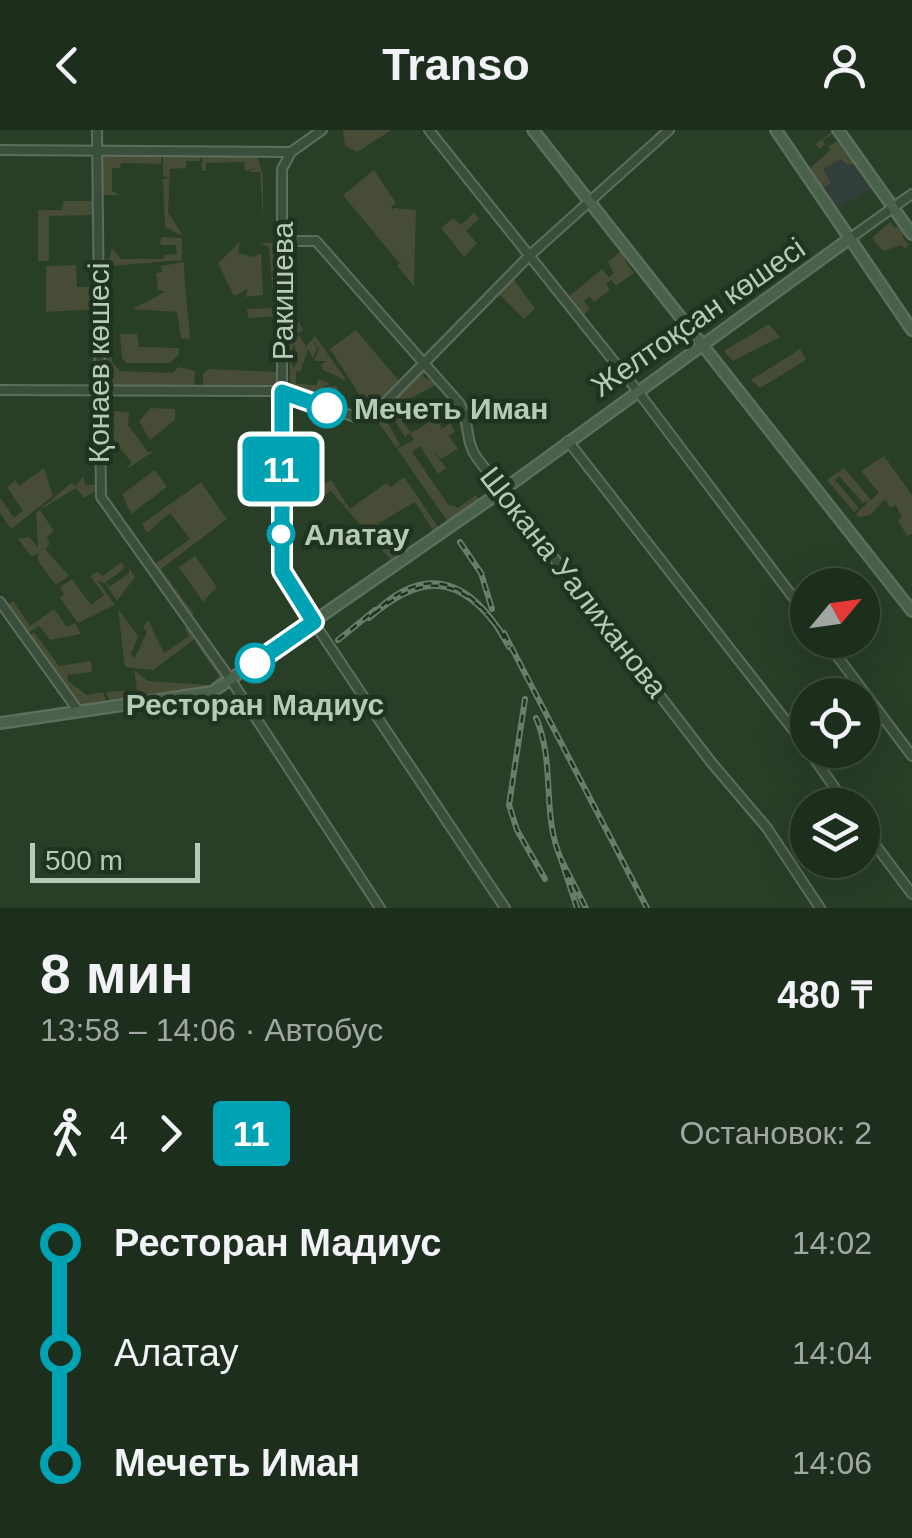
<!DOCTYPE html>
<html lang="ru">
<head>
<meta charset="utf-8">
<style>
	body { margin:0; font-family:Arial,sans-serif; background:#263626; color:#f1f3f6; height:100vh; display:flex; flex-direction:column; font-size:38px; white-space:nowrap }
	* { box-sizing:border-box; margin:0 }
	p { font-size:32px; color:#a1a8a4 }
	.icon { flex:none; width:55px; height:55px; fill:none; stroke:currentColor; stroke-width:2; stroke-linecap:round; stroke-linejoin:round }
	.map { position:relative; height:778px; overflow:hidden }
	.side { display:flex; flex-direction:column; background:#1e2e1d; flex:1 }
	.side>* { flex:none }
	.badge { padding:0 20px; border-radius:8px; font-size:35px; line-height:65px }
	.needle { width:65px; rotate:61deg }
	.buttons { position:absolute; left:790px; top:438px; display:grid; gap:20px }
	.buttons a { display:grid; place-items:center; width:90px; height:90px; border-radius:50%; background:#1e2e1d; box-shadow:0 10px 40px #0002,0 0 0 2px #3c4a3b; font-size:50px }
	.scale { position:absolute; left:30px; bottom:25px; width:170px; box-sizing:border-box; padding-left:10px; border:5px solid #b7c9b7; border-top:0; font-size:28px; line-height:35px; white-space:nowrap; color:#b7c9b7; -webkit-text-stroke:8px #203320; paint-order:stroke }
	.map>.badge { position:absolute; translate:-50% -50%; box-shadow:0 0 0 5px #fff }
	.legs { display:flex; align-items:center; gap:15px; height:110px; padding:0 40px; font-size:32px }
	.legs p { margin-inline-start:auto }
	.head { display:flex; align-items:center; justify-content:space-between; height:170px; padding:0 40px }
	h1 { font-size:55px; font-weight:600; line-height:75px }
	ul { padding:0 40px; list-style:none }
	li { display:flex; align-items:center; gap:35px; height:110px; font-size:38px }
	li i { display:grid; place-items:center; width:15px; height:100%; margin:0 12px; background:currentColor }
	li i::after { content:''; width:25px; height:25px; margin:-12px; border:8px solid; border-radius:50%; background:#1e2e1d }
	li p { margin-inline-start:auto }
	li:first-child i { background:linear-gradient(#0000 50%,currentColor 0) }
	li:last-child i { background:linear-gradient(currentColor 50%,#0000 0) }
	header { display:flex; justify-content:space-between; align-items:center; height:130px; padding:0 40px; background:#1e2e1d; font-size:45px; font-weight:600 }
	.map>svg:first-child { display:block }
</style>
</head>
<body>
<header><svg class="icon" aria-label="back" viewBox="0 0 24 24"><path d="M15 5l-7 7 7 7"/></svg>Transo<svg class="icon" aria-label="person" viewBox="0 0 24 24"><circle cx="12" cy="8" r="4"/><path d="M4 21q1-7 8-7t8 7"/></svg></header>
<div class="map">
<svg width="912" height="778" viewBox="0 0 912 778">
	<rect width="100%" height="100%" fill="#283e27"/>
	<path fill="#323f39" d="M 841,28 L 859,34 L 870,59 L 832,82 L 817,60 L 823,39 Z"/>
	<path fill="#464c36" d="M 343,0 L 392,0 L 357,22 L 345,16 Z
		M 834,0 L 876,56 L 870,59 L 859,35 L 846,34 L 841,29 L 823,39 L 831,53 L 817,60 L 805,43 L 830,20 L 828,16 L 837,11 L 849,28 L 852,27 L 835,3 L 823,10 L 825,15 L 819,19 L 816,14 Z
		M 98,21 L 161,22 L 161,34 L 121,33 L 120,38 L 112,38 L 112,61 L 120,65 L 98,65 Z
		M 163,22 L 200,24 L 200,31 L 186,31 L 186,38 L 170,39 L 168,82 L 183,106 L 165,97 L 163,49 L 170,48 L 163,46 Z
		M 202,24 L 256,24 L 263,44 L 263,88 L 260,42 L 248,42 L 256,37 L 245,42 L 244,32 L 206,33 L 206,41 L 202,41 Z
		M 374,40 L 396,73 L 391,77 L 394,82 L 393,78 L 416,80 L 414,156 L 397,136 L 403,130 L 399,133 L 343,65 Z
		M 63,71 L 95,71 L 95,85 L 49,86 L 49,131 L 38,131 L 38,80 L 62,80 Z
		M 474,82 L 479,89 L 466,101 L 477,113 L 464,127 L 441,98 L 453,88 L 461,95 Z
		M 890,92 L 895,98 L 903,93 L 912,112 L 907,103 L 902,106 L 909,115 L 905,119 L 901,115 L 883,121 L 872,108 Z
		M 161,107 L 182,108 L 182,130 L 110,136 L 109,150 L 99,152 L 98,131 L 109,129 L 112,118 L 121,129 L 164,129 L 165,125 L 177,124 L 176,115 L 160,115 Z
		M 240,112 L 238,123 L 254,127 L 261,123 L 263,165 L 245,167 L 248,159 L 234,166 L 218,133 Z
		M 260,113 L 279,113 L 280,186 L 248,188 L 247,179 L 274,178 L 269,117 Z
		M 624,118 L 630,124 L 625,130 L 634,143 L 616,156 L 611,150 L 606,154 L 610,160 L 594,172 L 590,167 L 584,171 L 590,179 L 582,186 L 568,167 L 602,139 L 609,147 L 614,143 L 608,132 Z
		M 184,132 C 184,159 189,183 190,209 L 181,208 L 177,182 L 132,179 L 165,162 L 158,160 L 156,143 L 162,142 L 161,136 Z
		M 76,135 L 77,157 L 97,157 L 96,179 L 46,182 L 46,136 Z
		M 511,145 L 535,179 L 524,189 L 496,161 Z
		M 299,192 L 303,200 L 293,207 L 299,205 L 307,218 L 307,215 L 315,206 L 347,251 L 323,240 L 321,235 L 327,231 L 314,231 L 319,219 L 313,210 L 317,219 L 313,228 L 308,219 L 300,242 L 296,241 L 296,254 L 316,255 L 319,249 L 331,254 L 322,257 L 336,256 L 348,277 L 290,257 L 290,230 L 294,238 L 298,231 L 294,214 L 290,229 L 289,195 Z
		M 769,194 L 780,207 L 733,231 L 724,221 Z
		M 356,200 L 402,254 L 372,284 L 330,219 Z
		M 111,204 L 112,232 L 120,241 L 172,243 L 179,237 L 195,241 L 194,261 L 99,262 L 99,206 Z
		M 120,204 L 137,204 L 139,217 L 179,218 L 179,225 L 170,233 L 127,233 L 122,228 Z
		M 800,219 L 806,230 L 760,258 L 751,250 Z
		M 424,236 L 428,241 L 422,246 L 438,254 L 409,269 L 398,283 L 395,278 L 383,284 L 400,315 L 396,318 L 374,286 Z
		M 208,239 L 276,242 L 280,261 L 203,261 L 203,244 Z
		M 151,278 L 175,279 L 175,290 L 150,310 L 139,291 Z
		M 433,280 L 442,299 L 450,293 L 455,302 L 449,306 L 458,319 L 441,329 L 432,320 L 446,338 L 438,344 L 420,316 L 412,322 L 448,374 L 458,378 L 476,365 L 481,373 L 450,395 L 397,319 L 414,310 L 410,303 L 405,307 L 393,288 L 398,284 L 411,303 L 433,290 Z
		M 114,281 L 129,282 L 128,295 L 148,322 L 154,321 L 126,340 L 131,332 L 114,310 Z
		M 884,326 L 912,365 L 912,404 L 907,406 L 898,390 L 902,388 L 896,375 L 890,378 L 885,369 L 870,385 L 859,387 L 856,384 L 869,371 L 863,373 L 839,346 L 835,350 L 859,378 L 854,382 L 827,350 L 844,338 L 871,370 L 879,363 L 861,341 Z
		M 44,338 L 53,366 L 11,399 L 0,383 L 0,368 L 14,388 L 23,381 L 7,357 L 15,350 L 19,356 Z
		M 155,340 L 167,357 L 131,384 L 122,364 Z
		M 83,346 L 85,355 L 95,355 L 96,361 L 84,368 L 76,358 L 40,380 L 54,401 L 47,407 L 50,414 L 45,419 L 69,446 L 56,455 L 38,431 L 38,423 L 32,427 L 18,409 L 29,407 L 38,417 L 36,383 L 71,353 L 76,356 Z
		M 404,347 L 441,401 L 434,402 L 415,372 L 379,393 L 375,388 L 397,424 L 390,429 L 331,361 L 313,373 L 306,364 L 331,350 L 350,379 L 386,353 L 391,357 Z
		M 201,352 L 227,389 L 161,439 L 194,484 L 189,489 L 155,434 L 190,409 L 170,383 L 147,403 L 142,394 Z
		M 195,426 L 217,457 L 203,472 L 179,437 Z
		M 122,432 L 124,439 L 106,452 L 109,457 L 129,443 L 129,437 L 135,447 L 117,471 L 105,453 L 98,451 L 115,475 L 78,493 L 60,468 L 64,464 L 60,457 L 72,449 L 91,475 L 104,465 L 90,446 L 97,442 L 103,446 Z
		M 13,471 L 30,496 L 54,479 L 67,497 L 75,493 L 81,504 L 50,510 L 39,496 L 25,505 L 5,477 Z
		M 118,479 L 138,506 L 131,524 L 135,528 L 147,502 L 143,497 L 148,490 L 164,523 L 189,506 L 185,499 L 191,495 L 199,506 L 153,540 L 125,537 Z
		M 34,502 L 59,536 L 91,531 L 92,542 L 67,545 L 68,551 L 87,565 L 103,562 L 108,577 L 80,581 L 27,508 Z
		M 200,508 L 229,550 L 210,562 L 112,577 L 106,562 L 137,560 L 134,540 L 148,551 L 210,555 L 219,546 L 195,512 Z"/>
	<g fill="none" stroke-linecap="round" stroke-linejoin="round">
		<g stroke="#5c6e5c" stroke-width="12">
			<path id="tertiary" d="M 97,0 L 101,367 L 231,550 L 380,778
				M 322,0 L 291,22 L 282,39 L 282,445 L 505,778
				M 429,0 L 636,259 L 808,487
				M 0,20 L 290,22
				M 849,109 L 912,64
				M 282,111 L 316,111 L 460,274 C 470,293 465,312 477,328 L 711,632 L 767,698 L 820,778
				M 0,260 L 282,261 L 355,287 L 372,286 L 529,126 L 669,0
				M 568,311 L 808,619
				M 0,472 L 79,582
				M 825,510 L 912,626
				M 808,620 L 847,675
				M 862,697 L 912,764"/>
		</g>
		<g stroke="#5c6e5c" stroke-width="14">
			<path id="secondary" d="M 533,0 L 912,481
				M 776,0 L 912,200
				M 838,0 L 912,104
				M 0,593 L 212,562 L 503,360 L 849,109"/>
		</g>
		<use href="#tertiary" stroke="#3b4e3b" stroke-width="8"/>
		<use href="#secondary" stroke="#49604a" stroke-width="9"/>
		<g stroke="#697e68" stroke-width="6">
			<path id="rail" d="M 460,412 L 481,443 L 492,479
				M 501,502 C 460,443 421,443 369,488 C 426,428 474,451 509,517
				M 504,503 L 647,778
				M 338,510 L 375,480
				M 525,569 L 509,675 L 517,700 L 545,749
				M 536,588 C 556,634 541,684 561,729
				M 577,778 L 561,729 L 586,778"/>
		</g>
		<use href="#rail" stroke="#203320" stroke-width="2.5" stroke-dasharray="8" stroke-linecap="butt"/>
	</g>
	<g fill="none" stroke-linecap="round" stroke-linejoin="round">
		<g stroke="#fff" stroke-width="22">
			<path id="line-1" d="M 255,533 L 314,492 L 282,441 L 282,262 L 327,278"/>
		</g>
		<use href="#line-1" stroke="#00a3b4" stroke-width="15"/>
	</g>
	<g fill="#fff" stroke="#00a3b4" stroke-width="5">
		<circle cx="327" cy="278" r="18"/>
		<circle cx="281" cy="404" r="12"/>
		<circle cx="255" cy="533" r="18"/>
	</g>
	<g text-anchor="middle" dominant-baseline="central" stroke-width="9" stroke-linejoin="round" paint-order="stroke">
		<g font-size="30" fill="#b7c9b7" stroke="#203320">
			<text transform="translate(282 161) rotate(-90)">Ракишева</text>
			<text transform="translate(698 187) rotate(-35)">Желтоқсан көшесі</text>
			<text transform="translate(98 233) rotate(-90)">Қонаев көшесі</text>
			<text transform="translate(574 452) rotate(52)">Шокана Уалиханова</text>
		</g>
		<g font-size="30" font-weight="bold" fill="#b7c9b7" stroke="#203320" text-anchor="start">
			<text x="354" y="278">Мечеть Иман</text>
			<text x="304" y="404">Алатау</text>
			<text x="255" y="574" text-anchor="middle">Ресторан Мадиус</text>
		</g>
	</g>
</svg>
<div class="buttons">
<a><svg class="needle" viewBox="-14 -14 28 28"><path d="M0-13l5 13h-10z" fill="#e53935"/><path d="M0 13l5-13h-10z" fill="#a1a8a4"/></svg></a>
<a><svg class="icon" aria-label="locate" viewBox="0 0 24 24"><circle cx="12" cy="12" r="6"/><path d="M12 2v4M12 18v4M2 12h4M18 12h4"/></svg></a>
<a><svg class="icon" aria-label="layers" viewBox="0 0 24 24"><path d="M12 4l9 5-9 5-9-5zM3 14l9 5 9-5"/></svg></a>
</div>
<div class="scale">500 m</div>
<b class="badge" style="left:281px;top:339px;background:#00a3b4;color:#fff">11</b>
</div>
<section class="side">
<div class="head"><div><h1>8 мин</h1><p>13:58 – 14:06 · Автобус</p></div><b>480 ₸</b></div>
<div class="legs"><svg class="icon" aria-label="walk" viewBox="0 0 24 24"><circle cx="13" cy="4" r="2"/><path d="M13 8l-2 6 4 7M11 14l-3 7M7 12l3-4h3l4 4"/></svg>4<svg class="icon" aria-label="forward" viewBox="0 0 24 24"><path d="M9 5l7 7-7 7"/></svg><b class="badge" style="background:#00a3b4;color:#fff">11</b><p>Остановок: 2</p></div>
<ul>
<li><i style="color:#00a3b4"></i><b>Ресторан Мадиус</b><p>14:02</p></li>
<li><i style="color:#00a3b4"></i><span>Алатау</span><p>14:04</p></li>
<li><i style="color:#00a3b4"></i><b>Мечеть Иман</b><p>14:06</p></li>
</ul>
</section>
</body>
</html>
